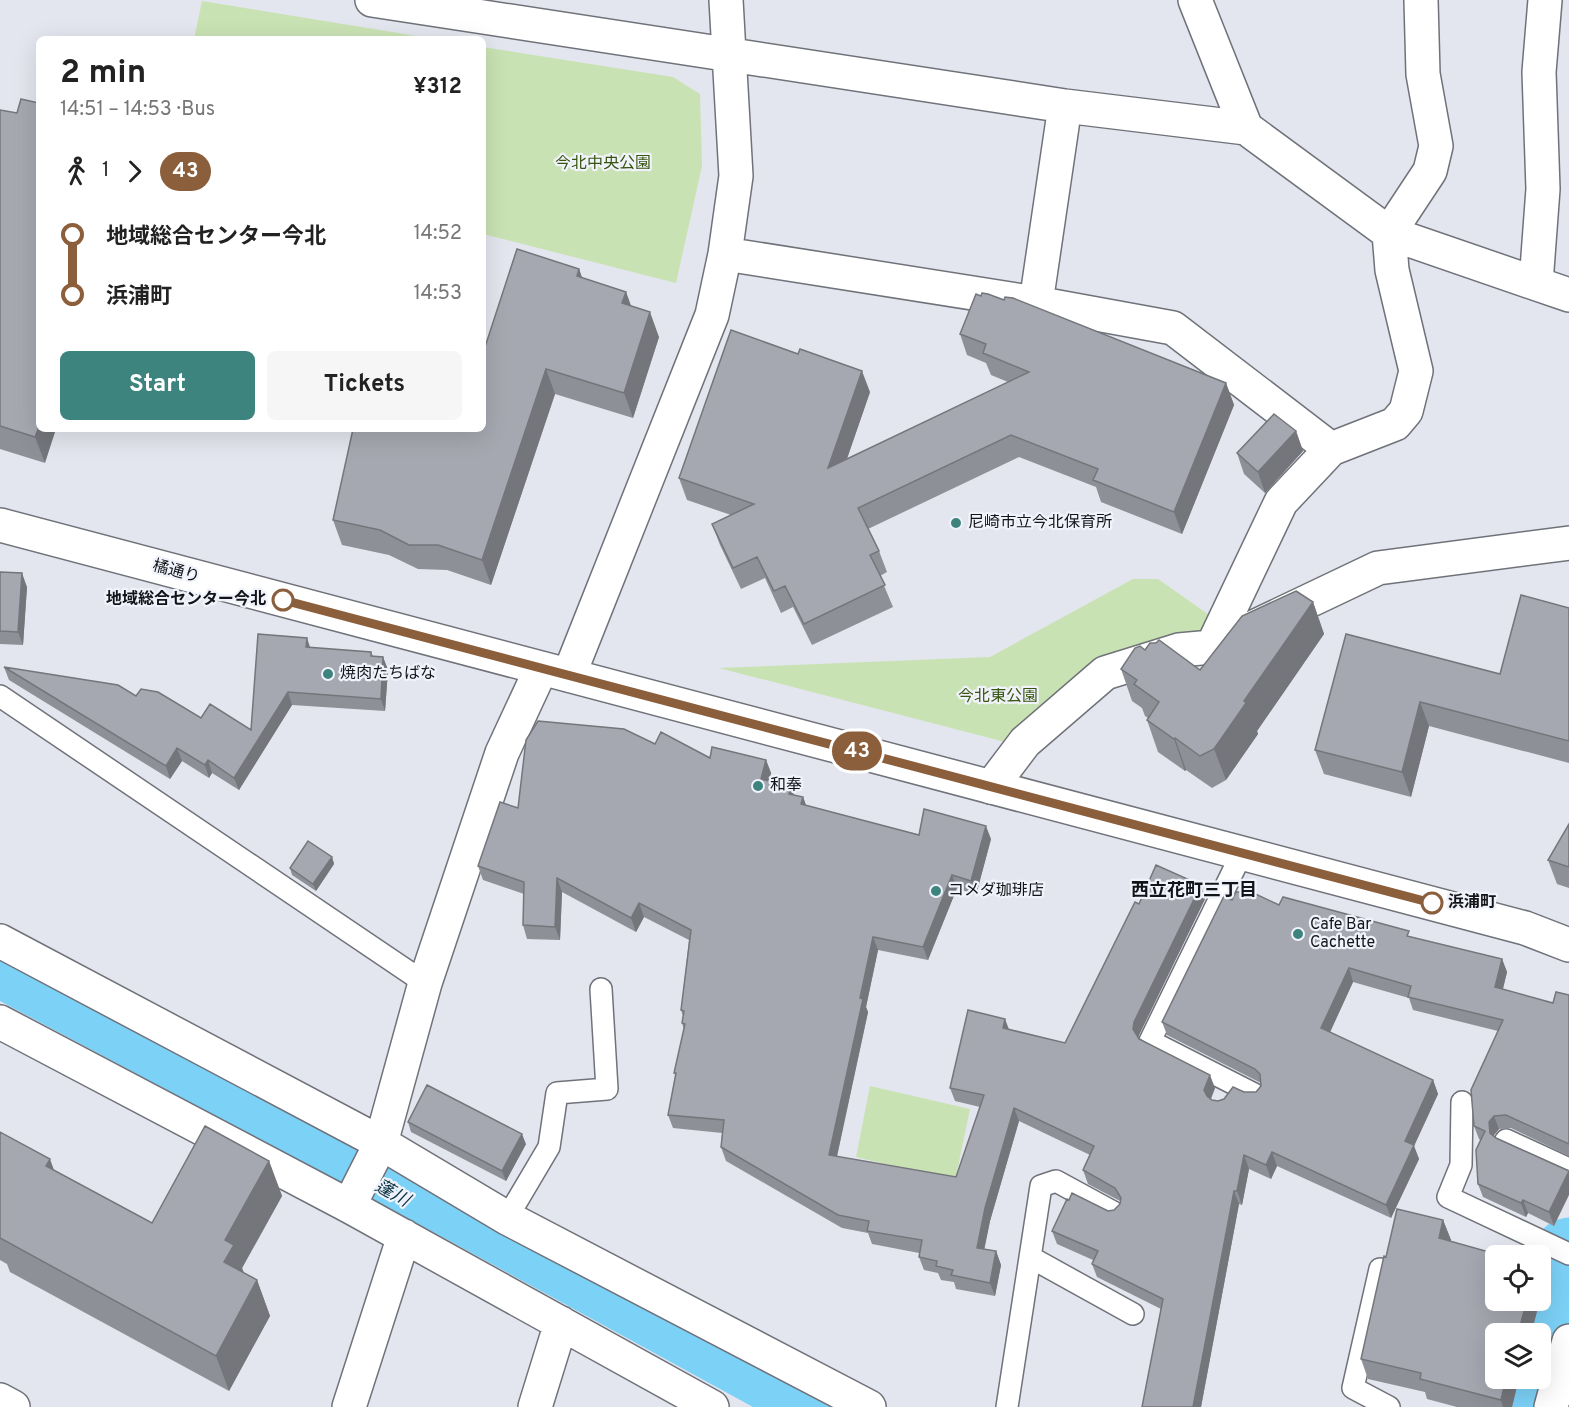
<!DOCTYPE html>
<html lang="en">
<head>
<meta charset="utf-8">
<style>
	body { margin:0; font-family:Overpass,"Noto Sans JP",sans-serif; background:#f6f6f6; color:#222; height:100vh; display:flex; flex-direction:column; font-size:22px; white-space:nowrap }
	* { box-sizing:border-box; margin:0 }
	p { font-size:20px; color:#767676 }
	.icon { flex:none; width:33px; height:33px; fill:none; stroke:currentColor; stroke-width:2; stroke-linecap:round; stroke-linejoin:round }
	.map { position:relative; flex:1; overflow:hidden }
	.drawer { position:absolute; left:36px; top:36px; width:450px; height:396px; display:flex; flex-direction:column; background:#fff; border-radius:9px; box-shadow:0 6px 24px #0002 }
	.drawer>* { flex:none }
	.badge { padding:0 12px; border-radius:20px; font-size:21px; line-height:39px }
	.tools { position:absolute; left:1485px; top:1245px; display:grid; gap:12px }
	.tools a { display:grid; place-items:center; width:66px; height:66px; border-radius:9px; background:#fff; box-shadow:0 6px 24px #0002; font-size:30px }
	.map>.badge { position:absolute; translate:-50% -50%; box-shadow:0 0 0 3px #fff }
	.legs { display:flex; align-items:center; gap:9px; height:66px; padding:0 24px; font-size:20px }
	.legs p { margin-inline-start:auto }
	.head { display:flex; align-items:center; justify-content:space-between; height:102px; padding:0 24px }
	h1 { font-size:33px; font-weight:700; line-height:45px }
	.action { display:flex; gap:12px; margin-top:auto; padding:12px 24px }
	.action a { flex:1; height:69px; border-radius:9px; background:#3e847e; color:#fff; font-size:24px; font-weight:700; line-height:69px; text-align:center }
	.action a+a { background:#f6f6f6; color:#222 }
	ul { padding:0 24px; list-style:none }
	li { display:flex; align-items:center; gap:21px; height:60px; font-size:22px }
	li i { display:grid; place-items:center; width:9px; height:100%; margin:0 8px; background:currentColor }
	li i::after { content:''; width:15px; height:15px; margin:-8px; border:4px solid; border-radius:50%; background:#fff }
	li p { margin-inline-start:auto }
	li:first-child i { background:linear-gradient(#0000 50%,currentColor 0) }
	li:last-child i { background:linear-gradient(currentColor 50%,#0000 0) }
	.map>svg:first-child { display:block }
</style>
</head>
<body>
<div class="map">
<svg width="1569" height="1407" viewBox="0 0 1569 1407">
	<rect width="100%" height="100%" fill="#e3e6ee"/>
	<path fill="#c9e2b3" d="M 202,1 L 435,39 L 194,39 Z
		M 483,47 L 673,77 L 700,94 L 702,166 L 676,283 L 483,234 Z
		M 1133,579 L 1158,579 L 1212,617 L 1201,640 L 1009,743 L 719,668 L 990,657 Z
		M 870,1086 L 970,1109 L 955,1181 L 856,1157 Z"/>
	<path fill="#7cd1f7" d="M 0,958 L 347,1144 L 398,1168 L 842,1407 L 753,1407 L 446,1239 L 0,1001 Z"/>
	<g fill="none" stroke-linecap="round" stroke-linejoin="round">
		<path stroke="#7cd1f7" stroke-width="69" d="M 1540,1351 L 1569,1252
			M 1525,1407 L 1533,1378"/>
		<g stroke="#70727a" stroke-width="24">
			<path id="lane" d="M 0,696 L 425,983
				M 1242,853 L 1150,1041 L 1254,1094
				M 1462,1102 L 1461,1165 L 1448,1197 L 1569,1254
				M 1506,1140 L 1569,1169
				M 507,1218 L 549,1147 L 557,1093 L 607,1089 L 601,989
				M 1030,1257 L 1133,1314
				M 1380,1269 L 1353,1388 L 1389,1407
				M 1007,1407 L 1041,1186 L 1056,1181 L 1113,1212"/>
		</g>
		<g stroke="#70727a" stroke-width="36">
			<path id="street" d="M 372,0 L 1065,106 L 1246,128
				M 1195,0 L 1246,128 L 1389,233 L 1569,295
				M 725,254 L 1036,303 L 1173,328 L 1331,449
				M 1536,283 L 1543,189 L 1539,72 L 1545,0
				M 1036,303 L 1065,106
				M 1212,647 L 1281,502 L 1331,449 L 1395,424 L 1406,411 L 1416,371 L 1392,270 L 1389,233 L 1430,171 L 1436,146 L 1423,74 L 1421,0
				M 569,675 L 712,315 L 725,254 L 736,176 L 726,0
				M 991,787 L 1025,742 L 1105,673 L 1179,650 L 1212,647 L 1378,568 L 1569,543
				M 0,941 L 381,1143 L 507,1218 L 869,1407
				M 0,1022 L 349,1206 L 712,1407
				M 349,1206 L 381,1143 L 425,983 L 502,753 L 541,669
				M 0,1400 L 13,1407
				M 349,1407 L 404,1236
				M 535,1407 L 561,1323
				M 1551,1407 L 1569,1341"/>
		</g>
		<g stroke="#70727a" stroke-width="36">
			<path id="secondary" d="M 0,525 L 1525,928 L 1569,945"/>
		</g>
		<use href="#lane" stroke="#fff" stroke-width="21"/>
		<use href="#street" stroke="#fff" stroke-width="33"/>
		<use href="#secondary" stroke="#fff" stroke-width="33"/>
	</g>
	<path fill="#8e9097" d="M 0,110 L 45,463 L 0,449 Z
		M 579,269 L 582,278 L 626,292 L 631,306 L 659,337 L 633,418 L 555,394 L 491,585 L 447,570 L 418,569 L 389,555 L 342,545 L 333,520 L 483,429 Z
		M 981,296 L 1226,383 L 1234,405 L 1182,534 L 1101,502 L 1096,487 L 1019,457 L 868,529 L 879,551 L 887,572 L 880,576 L 893,607 L 812,645 L 793,607 L 781,613 L 765,578 L 741,589 L 720,545 L 712,524 L 731,515 L 687,500 L 679,478 L 870,392 L 847,459 L 1008,382 L 991,375 L 986,363 L 967,355 L 960,334 Z
		M 1296,431 L 1303,451 L 1265,493 L 1244,474 L 1237,453 Z
		M 0,572 L 27,587 L 23,645 L 0,644 Z
		M 1313,602 L 1324,634 L 1257,731 L 1258,734 L 1226,780 L 1212,788 L 1186,770 L 1185,771 L 1158,752 L 1147,720 L 1148,718 L 1145,716 L 1142,708 L 1132,701 L 1121,669 L 1145,650 L 1200,670 Z
		M 1569,608 L 1569,763 L 1429,726 L 1411,797 L 1324,774 L 1315,750 L 1346,634 L 1500,674 Z
		M 310,648 L 371,652 L 373,656 L 383,657 L 388,670 L 385,711 L 292,705 L 239,790 L 212,773 L 209,778 L 182,761 L 170,779 L 9,680 L 4,667 L 136,696 L 201,718 L 251,730 Z
		M 655,744 L 710,758 L 766,760 L 771,773 L 769,781 L 791,787 L 794,795 L 803,797 L 806,805 L 919,835 L 991,839 L 976,895 L 957,888 L 928,960 L 878,950 L 866,1007 L 868,1012 L 837,1157 L 956,1177 L 980,1107 L 955,1101 L 950,1088 L 1009,1029 L 1065,1043 L 1139,904 L 1205,899 L 1138,1037 L 1215,1088 L 1211,1099 L 1212,1100 L 1218,1101 L 1244,1092 L 1256,1092 L 1261,1086 L 1261,1083 L 1167,1035 L 1162,1022 L 1232,900 L 1279,905 L 1502,959 L 1507,972 L 1503,989 L 1553,1003 L 1569,995 L 1569,1156 L 1511,1128 L 1499,1129 L 1494,1135 L 1496,1138 L 1569,1170 L 1554,1226 L 1528,1213 L 1526,1217 L 1483,1197 L 1478,1184 L 1480,1140 L 1479,1139 L 1474,1126 L 1498,1031 L 1413,1010 L 1409,998 L 1353,982 L 1330,1032 L 1433,1080 L 1438,1094 L 1414,1146 L 1419,1159 L 1391,1218 L 1277,1166 L 1271,1179 L 1249,1169 L 1242,1205 L 1239,1204 L 1201,1407 L 1142,1407 L 1161,1309 L 1097,1277 L 1092,1264 L 1093,1260 L 1057,1244 L 1052,1231 L 1114,1210 L 1120,1204 L 1120,1201 L 1088,1184 L 1083,1170 L 1090,1155 L 1019,1121 L 990,1221 L 984,1249 L 996,1251 L 1001,1265 L 995,1296 L 956,1289 L 954,1282 L 941,1280 L 938,1273 L 924,1270 L 919,1257 L 919,1253 L 872,1244 L 868,1233 L 842,1228 L 726,1161 L 721,1147 L 722,1133 L 673,1128 L 668,1115 L 676,1076 L 674,1073 L 684,1030 L 682,1023 L 683,1016 L 681,1010 L 689,940 L 644,917 L 636,932 L 562,892 L 560,940 L 527,939 L 523,925 L 524,894 L 483,880 L 478,866 L 518,808 Z
		M 1569,824 L 1569,888 L 1557,884 L 1548,860 Z
		M 332,857 L 334,864 L 316,891 L 292,875 L 290,868 Z
		M 408,1122 L 526,1144 L 506,1181 L 411,1132 Z
		M 0,1132 L 54,1170 L 152,1223 L 269,1161 L 282,1196 L 242,1268 L 244,1274 L 257,1280 L 270,1316 L 229,1391 L 10,1272 L 7,1264 L 0,1260 Z
		M 1443,1220 L 1451,1240 L 1450,1242 L 1540,1300 L 1531,1334 L 1496,1334 L 1496,1378 L 1519,1378 L 1512,1407 L 1457,1407 L 1427,1399 L 1425,1392 L 1368,1379 L 1361,1359 L 1386,1257 Z"/>
	<path fill="#74767b" d="M 579,269 L 588,294 L 577,276 Z
		M 626,292 L 635,317 L 622,303 Z
		M 650,312 L 659,337 L 633,418 L 624,393 Z
		M 546,369 L 555,394 L 491,585 L 482,560 Z
		M 862,371 L 870,392 L 836,490 L 828,468 Z
		M 1226,383 L 1234,405 L 1182,534 L 1174,512 Z
		M 39,427 L 39,429 L 56,429 L 45,463 L 35,437 Z
		M 1296,431 L 1303,451 L 1265,493 L 1258,472 Z
		M 22,573 L 27,587 L 23,645 L 18,632 Z
		M 1313,602 L 1324,634 L 1257,731 L 1258,734 L 1226,780 L 1214,749 L 1244,701 Z
		M 307,638 L 311,650 L 306,647 Z
		M 383,657 L 388,670 L 385,711 L 381,699 Z
		M 288,692 L 292,705 L 239,790 L 234,778 Z
		M 1420,702 L 1429,726 L 1411,797 L 1402,772 Z
		M 1175,738 L 1186,770 L 1185,771 L 1174,739 Z
		M 177,748 L 182,761 L 170,779 L 166,766 Z
		M 208,760 L 212,773 L 209,778 L 205,765 Z
		M 766,760 L 771,773 L 766,793 L 761,779 Z
		M 791,787 L 796,800 L 789,794 Z
		M 803,797 L 808,811 L 801,804 Z
		M 986,826 L 991,839 L 976,895 L 971,881 Z
		M 332,857 L 334,864 L 316,891 L 313,884 Z
		M 952,875 L 957,888 L 928,960 L 923,947 Z
		M 557,878 L 562,892 L 560,940 L 555,927 Z
		M 1201,885 L 1205,899 L 1139,1035 L 1137,1042 L 1133,1029 L 1134,1022 Z
		M 639,903 L 644,917 L 636,932 L 631,918 Z
		M 873,937 L 878,950 L 866,1007 L 868,1012 L 834,1169 L 829,1155 Z
		M 1502,959 L 1507,972 L 1500,1000 L 1495,987 Z
		M 1349,968 L 1353,982 L 1326,1041 L 1321,1028 Z
		M 1005,1019 L 1010,1032 L 1003,1028 Z
		M 1210,1075 L 1215,1088 L 1209,1103 L 1204,1090 Z
		M 1433,1080 L 1438,1094 L 1414,1146 L 1419,1159 L 1391,1218 L 1386,1205 L 1405,1141 Z
		M 1014,1108 L 1019,1121 L 990,1221 L 982,1261 L 977,1248 L 985,1208 Z
		M 1494,1116 L 1499,1129 L 1494,1135 L 1495,1147 L 1490,1133 L 1489,1122 Z
		M 522,1134 L 526,1144 L 506,1181 L 502,1171 Z
		M 1272,1152 L 1277,1166 L 1271,1179 L 1266,1165 Z
		M 1244,1155 L 1249,1169 L 1242,1205 L 1237,1191 Z
		M 50,1159 L 63,1195 L 46,1166 Z
		M 269,1161 L 282,1196 L 242,1268 L 247,1280 L 224,1262 L 225,1240 Z
		M 1569,1171 L 1569,1195 L 1554,1226 L 1549,1212 Z
		M 1234,1191 L 1239,1204 L 1201,1407 L 1193,1407 Z
		M 1523,1200 L 1528,1213 L 1526,1217 L 1521,1203 Z
		M 1443,1220 L 1451,1240 L 1446,1259 L 1439,1238 Z
		M 996,1251 L 1001,1265 L 995,1296 L 990,1283 Z
		M 1540,1275 L 1544,1285 L 1540,1298 Z
		M 257,1280 L 270,1316 L 229,1391 L 216,1356 Z
		M 1527,1300 L 1540,1300 L 1531,1334 L 1518,1334 Z
		M 1506,1378 L 1519,1378 L 1512,1407 L 1503,1407 L 1501,1400 Z"/>
	<path fill="#a5a8b0" stroke="#74767b" stroke-width="1.5" d="M 21,99 L 39,103 L 39,427 L 35,437 L 0,426 L 0,110 L 17,113 Z
		M 517,249 L 579,269 L 577,276 L 626,292 L 622,303 L 650,312 L 624,393 L 546,369 L 482,560 L 438,545 L 409,545 L 380,530 L 333,520 L 353,429 L 483,429 L 483,353 Z
		M 982,293 L 988,294 L 1004,300 L 1005,297 L 1013,298 L 1226,383 L 1174,512 L 1093,480 L 1098,469 L 1011,435 L 858,508 L 879,551 L 870,555 L 885,585 L 804,624 L 785,586 L 774,591 L 757,557 L 733,568 L 712,524 L 754,504 L 679,478 L 731,330 L 798,354 L 800,349 L 862,371 L 828,468 L 1029,372 L 983,353 L 986,344 L 960,334 L 976,294 L 981,296 Z
		M 1274,414 L 1296,431 L 1258,472 L 1237,453 Z
		M 0,572 L 22,573 L 18,632 L 0,631 Z
		M 1296,591 L 1313,602 L 1244,701 L 1246,703 L 1214,749 L 1200,756 L 1175,738 L 1174,739 L 1147,720 L 1159,702 L 1134,684 L 1137,680 L 1121,669 L 1135,648 L 1140,646 L 1145,650 L 1150,643 L 1156,643 L 1159,640 L 1200,670 L 1242,616 Z
		M 1521,595 L 1569,608 L 1569,741 L 1420,702 L 1402,772 L 1315,750 L 1346,634 L 1500,674 Z
		M 258,634 L 307,638 L 306,647 L 371,652 L 371,656 L 383,657 L 381,699 L 288,692 L 234,778 L 208,760 L 205,765 L 177,748 L 166,766 L 4,667 L 118,685 L 136,696 L 141,689 L 158,692 L 201,718 L 210,704 L 251,730 Z
		M 538,721 L 624,729 L 655,744 L 661,732 L 710,758 L 712,747 L 766,760 L 761,779 L 791,787 L 789,794 L 803,797 L 801,804 L 919,835 L 924,809 L 986,826 L 971,881 L 952,875 L 923,947 L 873,937 L 860,998 L 863,999 L 829,1155 L 956,1177 L 984,1095 L 950,1088 L 968,1010 L 1005,1019 L 1003,1028 L 1065,1043 L 1135,902 L 1139,904 L 1156,865 L 1201,885 L 1134,1022 L 1133,1029 L 1139,1039 L 1210,1075 L 1204,1090 L 1207,1096 L 1212,1100 L 1218,1101 L 1224,1099 L 1233,1087 L 1244,1092 L 1256,1092 L 1261,1086 L 1260,1074 L 1255,1069 L 1162,1022 L 1224,896 L 1232,900 L 1236,892 L 1243,892 L 1245,889 L 1279,905 L 1283,897 L 1409,931 L 1407,936 L 1502,959 L 1495,987 L 1553,1003 L 1556,992 L 1569,995 L 1569,1144 L 1506,1115 L 1494,1116 L 1489,1122 L 1490,1133 L 1496,1138 L 1569,1171 L 1549,1212 L 1523,1200 L 1521,1203 L 1478,1184 L 1476,1150 L 1485,1131 L 1474,1126 L 1471,1090 L 1503,1020 L 1408,997 L 1411,986 L 1349,968 L 1321,1028 L 1433,1080 L 1405,1141 L 1414,1145 L 1386,1205 L 1272,1152 L 1266,1165 L 1244,1155 L 1237,1191 L 1234,1191 L 1193,1407 L 1142,1407 L 1163,1299 L 1092,1264 L 1098,1251 L 1052,1231 L 1067,1199 L 1069,1200 L 1072,1193 L 1108,1211 L 1114,1210 L 1120,1204 L 1121,1198 L 1115,1188 L 1083,1170 L 1094,1146 L 1014,1108 L 985,1208 L 977,1248 L 996,1251 L 990,1283 L 951,1275 L 953,1270 L 936,1266 L 937,1261 L 919,1257 L 922,1240 L 867,1231 L 869,1221 L 838,1215 L 721,1147 L 724,1120 L 668,1115 L 676,1073 L 674,1073 L 685,1024 L 682,1023 L 684,1011 L 681,1010 L 691,930 L 639,903 L 631,918 L 557,878 L 555,927 L 523,925 L 524,882 L 478,866 L 500,802 L 518,808 L 526,740 Z
		M 1569,824 L 1569,867 L 1548,860 Z
		M 308,841 L 332,857 L 313,884 L 290,868 Z
		M 427,1085 L 522,1134 L 502,1171 L 408,1122 Z
		M 205,1126 L 269,1161 L 225,1240 L 234,1245 L 224,1262 L 257,1280 L 216,1356 L 0,1238 L 0,1132 L 50,1159 L 46,1166 L 152,1223 Z
		M 1397,1209 L 1443,1220 L 1439,1238 L 1503,1256 L 1496,1256 L 1496,1300 L 1527,1300 L 1518,1334 L 1496,1334 L 1496,1378 L 1506,1378 L 1501,1400 L 1420,1379 L 1421,1373 L 1361,1359 L 1384,1256 L 1386,1257 Z"/>
	<g fill="none" stroke-linecap="round" stroke-linejoin="round">
		<g stroke="#fff" stroke-width="14">
			<path id="line-1" d="M 283,600 L 1432,903"/>
		</g>
		<use href="#line-1" stroke="#8b5e3c" stroke-width="9"/>
	</g>
	<g fill="#3e847e" stroke="#f0f3fc" stroke-width="2">
		<circle cx="956" cy="523" r="6"/>
		<circle cx="328" cy="674" r="6"/>
		<circle cx="758" cy="786" r="6"/>
		<circle cx="936" cy="891" r="6"/>
		<circle cx="1298" cy="934" r="6"/>
	</g>
	<g fill="#fff" stroke="#8b5e3c" stroke-width="3">
		<circle cx="283" cy="600" r="10"/>
		<circle cx="1432" cy="903" r="10"/>
	</g>
	<g text-anchor="middle" dominant-baseline="central" stroke-width="4.5" stroke-linejoin="round" paint-order="stroke">
		<g font-size="16" fill="#37550d" stroke="#f0f3fc">
			<text x="603" y="164">今北中央公園</text>
			<text x="998" y="697">今北東公園</text>
		</g>
		<g font-size="16" fill="#131417" stroke="#f0f3fc" text-anchor="start">
			<text x="968" y="523">尼崎市立今北保育所</text>
			<text x="340" y="674">焼肉たちばな</text>
			<text x="770" y="786">和奉</text>
			<text x="948" y="891">コメダ珈琲店</text>
			<text x="1310" y="925">Cafe Bar<tspan x="1310" dy="18">Cachette</tspan></text>
		</g>
		<g font-size="16" fill="#131417" stroke="#f0f3fc">
			<text transform="translate(176 572) rotate(15)">橘通り</text>
		</g>
		<g font-size="16" font-weight="bold" fill="#131417" stroke="#f0f3fc" text-anchor="end">
			<text x="266" y="600">地域総合センター今北</text>
			<text x="1448" y="903" text-anchor="start">浜浦町</text>
		</g>
		<g font-size="18" font-weight="bold" fill="#131417" stroke="#f0f3fc">
			<text x="1194" y="891">西立花町三丁目</text>
		</g>
		<g font-size="18" font-style="italic" fill="#0b3342" stroke="#f0f3fc">
			<text transform="translate(392 1194) rotate(29)">蓬川</text>
		</g>
	</g>
</svg>
<div class="tools">
<a><svg class="icon" aria-label="locate" viewBox="0 0 24 24"><circle cx="12" cy="12" r="6"/><path d="M12 2v4M12 18v4M2 12h4M18 12h4"/></svg></a>
<a><svg class="icon" aria-label="layers" viewBox="0 0 24 24"><path d="M12 4l9 5-9 5-9-5zM3 14l9 5 9-5"/></svg></a>
</div>
<b class="badge" style="left:857px;top:751px;background:#8b5e3c;color:#fff">43</b>
<section class="drawer">
<div class="head"><div><h1>2 min</h1><p>14:51 – 14:53 · Bus</p></div><b>¥312</b></div>
<div class="legs"><svg class="icon" aria-label="walk" viewBox="0 0 24 24"><circle cx="13" cy="4" r="2"/><path d="M13 8l-2 6 4 7M11 14l-3 7M7 12l3-4h3l4 4"/></svg>1<svg class="icon" aria-label="forward" viewBox="0 0 24 24"><path d="M9 5l7 7-7 7"/></svg><b class="badge" style="background:#8b5e3c;color:#fff">43</b></div>
<ul>
<li><i style="color:#8b5e3c"></i><b>地域総合センター今北</b><p>14:52</p></li>
<li><i style="color:#8b5e3c"></i><b>浜浦町</b><p>14:53</p></li>
</ul>
<div class="action"><a>Start</a><a>Tickets</a></div>
</section>
</div>
</body>
</html>
